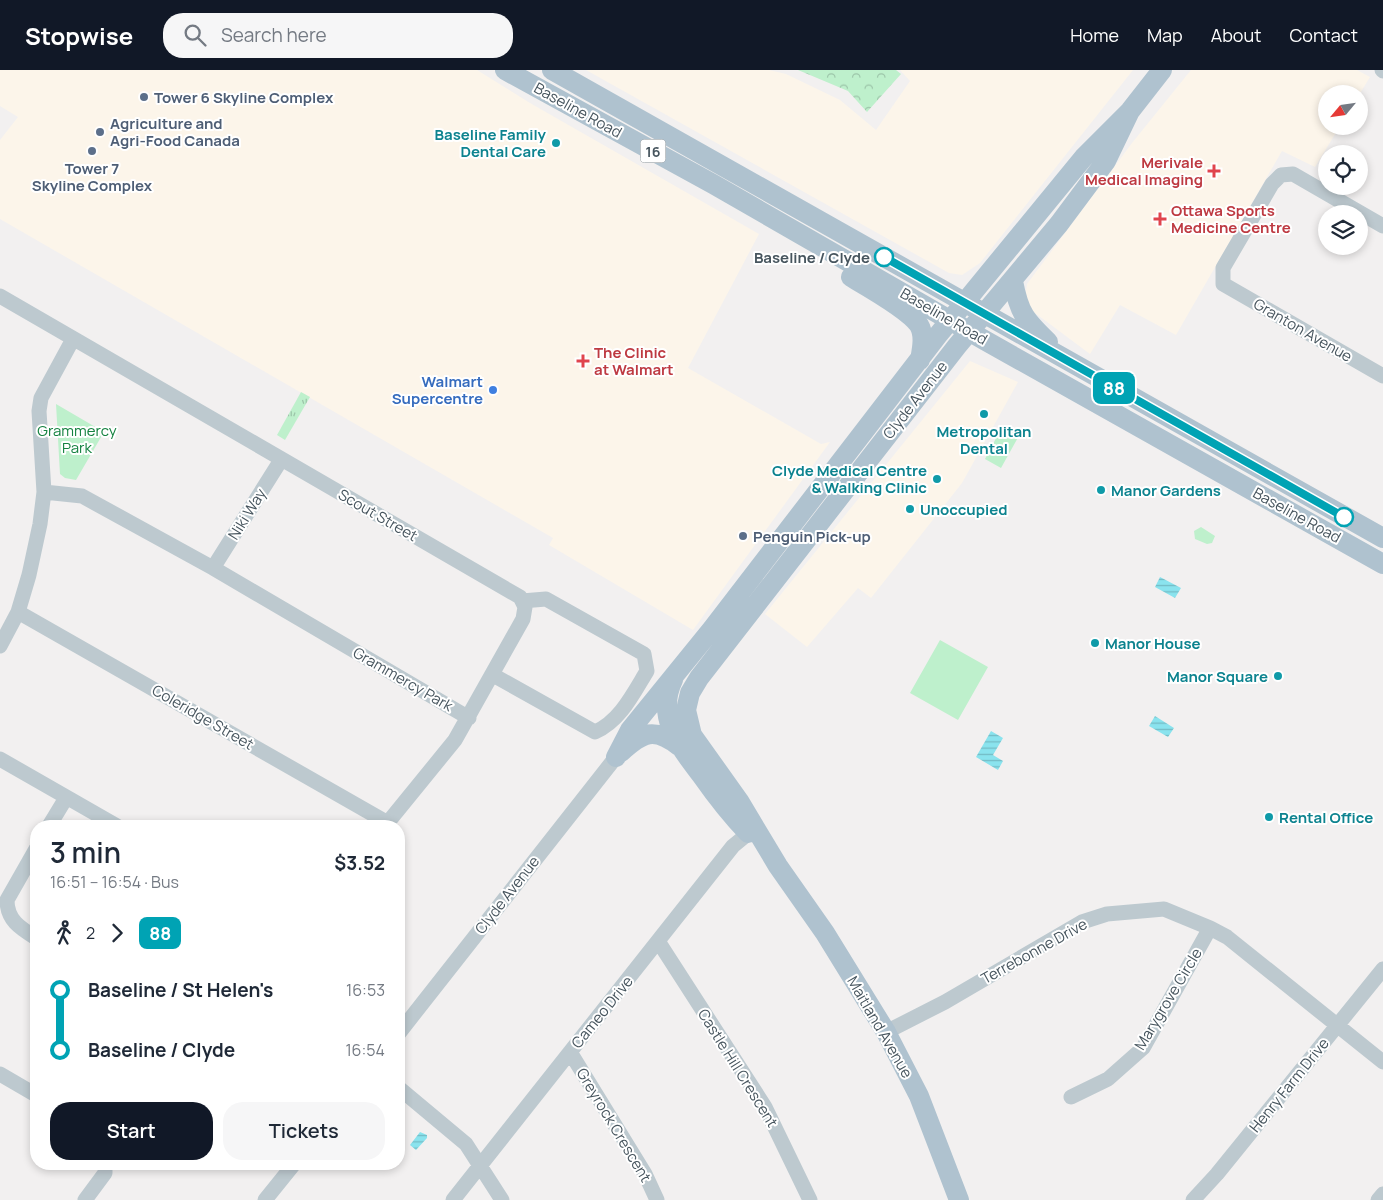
<!DOCTYPE html>
<html lang="en">
<head>
<meta charset="utf-8">
<style>
	body { margin:0; font-family:Manrope,sans-serif; background:#f6f6f7; color:#1f2937; height:100vh; display:flex; flex-direction:column; font-size:19px; white-space:nowrap }
	* { box-sizing:border-box; margin:0 }
	p { font-size:16px; color:#747a83 }
	.icon { flex:none; width:28px; height:28px; fill:none; stroke:currentColor; stroke-width:2; stroke-linecap:round; stroke-linejoin:round }
	.map { position:relative; flex:1; overflow:hidden }
	.sheet { position:absolute; left:30px; top:750px; width:375px; height:350px; display:flex; flex-direction:column; background:#fff; border-radius:20px; box-shadow:0 2px 8px #0003 }
	.sheet>* { flex:none }
	.badge { padding:0 10px; border-radius:8px; font-size:18px; line-height:32px }
	.needle { width:32px; rotate:241deg }
	.fabs { position:absolute; left:1318px; top:15px; display:grid; gap:10px }
	.fabs a { display:grid; place-items:center; width:50px; height:50px; border-radius:50%; background:#fff; box-shadow:0 2px 8px #0003; font-size:25px }
	.map>.badge { position:absolute; translate:-50% -50%; box-shadow:0 0 0 2px #fff }
	.legs { display:flex; align-items:center; gap:8px; height:55px; padding:0 20px; font-size:16px }
	.legs p { margin-inline-start:auto }
	.summary { display:flex; align-items:center; justify-content:space-between; height:85px; padding:0 20px }
	h1 { font-size:28px; font-weight:600; line-height:38px }
	.action { display:flex; gap:10px; margin-top:auto; padding:10px 20px }
	.action a { flex:1; height:58px; border-radius:20px; background:#111827; color:#fff; font-size:20px; font-weight:600; line-height:58px; text-align:center }
	.action a+a { background:#f6f6f7; color:#1f2937 }
	ul { padding:0 20px; list-style:none }
	li { display:flex; align-items:center; gap:18px; height:60px; font-size:19px }
	li i { display:grid; place-items:center; width:8px; height:100%; margin:0 6px; background:currentColor }
	li i::after { content:''; width:12px; height:12px; margin:-6px; border:4px solid; border-radius:50%; background:#fff }
	li p { margin-inline-start:auto }
	li:first-child i { background:linear-gradient(#0000 50%,currentColor 0) }
	li:last-child i { background:linear-gradient(currentColor 50%,#0000 0) }
	header { display:flex; align-items:center; gap:30px; box-sizing:border-box; height:70px; padding:0 25px; background:#111827; color:#fff }
	header strong { font-size:24px }
	nav { display:flex; gap:28px; margin-inline-start:auto; font-size:18px }
	.search { width:350px; height:45px; background:#f6f6f7; display:flex; align-items:center; gap:12px; box-sizing:border-box; padding:0 18px; border-radius:20px; color:#747a83; font-size:19px }
	.map>svg:first-child { display:block }
</style>
</head>
<body>
<header>
<strong>Stopwise</strong>
<div class="search"><svg class="icon" aria-label="search" viewBox="0 0 24 24"><circle cx="10" cy="10" r="6"/><path d="M15 15l6 6"/></svg>Search here</div>
<nav><a>Home</a><a>Map</a><a>About</a><a>Contact</a></nav>
</header>
<div class="map">
<svg width="1383" height="1130" viewBox="0 0 1383 1130">
	<defs>
		<pattern id="grass-tufts" width="24" height="20" patternUnits="userSpaceOnUse" patternTransform="scale(1.25)"><rect width="24" height="20" fill="#bef0cc"/><path d="M3 7l-1-3M5 7V3M7 7l1-3M15 17l-1-3M17 17v-4M19 17l1-3" fill="none" stroke="#9cc5a9"/></pattern>
		<pattern id="forest-crowns" width="20" height="18" patternUnits="userSpaceOnUse" patternTransform="scale(1.25)"><rect width="20" height="18" fill="#bef0cc"/><path d="M2 6a3 3 0 1 1 6 0M12 15a3 3 0 1 1 6 0" fill="none" stroke="#9cc5a9"/></pattern>
		<pattern id="water-rules" width="6" height="5" patternUnits="userSpaceOnUse" patternTransform="scale(1.25)"><rect width="6" height="5" fill="#8ae3ee"/><path d="M0 2.5h6" fill="none" stroke="#73bbc4"/></pattern>
	</defs>
	<rect width="100%" height="100%" fill="#f2f0f0"/>
	<path fill="#fcf5ea" d="M 0,0 L 477,0 L 530,33 L 759,164 L 688,298 L 821,374 L 830,372 L 693,560 L 549,475 L 553,468 L 0,149 L 0,70 L 18,47 L 0,36 Z
		M 586,0 L 769,0 L 786,4 L 840,30 L 876,60 L 910,11 L 900,0 L 1133,0 L 980,193 L 962,205 L 949,203 Z
		M 1191,0 L 1357,0 L 1370,7 L 1359,25 L 1326,24 L 1326,56 L 1340,56 L 1315,97 L 1282,81 L 1176,265 L 1120,235 L 1090,284 L 1031,240 L 1025,228 L 1027,214 L 1132,73 Z
		M 970,291 L 1018,312 L 962,413 L 871,528 L 858,518 L 807,577 L 765,544 Z"/>
	<path fill="url(#grass-tufts)" d="M 301,322 L 310,327 L 285,370 L 277,365 Z"/>
	<path fill="url(#forest-crowns)" d="M 798,0 L 896,0 L 901,4 L 867,42 L 848,21 Z"/>
	<path fill="#bef0cc" d="M 56,334 L 104,362 L 76,410 L 65,408 L 60,404 Z
		M 1003,355 L 1020,364 L 1001,398 L 985,389 Z
		M 1201,457 L 1215,466 L 1212,473 L 1207,474 L 1195,469 L 1194,461 Z
		M 940,570 L 988,597 L 958,650 L 910,623 Z"/>
	<path fill="url(#water-rules)" d="M 1160,507 L 1181,518 L 1175,528 L 1155,517 Z
		M 1155,646 L 1174,658 L 1168,667 L 1149,656 Z
		M 991,661 L 1003,668 L 993,685 L 1003,691 L 998,700 L 976,687 Z
		M 420,1062 L 427,1065 L 427,1068 L 416,1080 L 410,1075 Z"/>
	<g fill="none" stroke-linecap="round" stroke-linejoin="round">
		<path stroke="#bdc9cf" stroke-width="15" d="M 1382,0 L 1383,1
			M 1383,156 L 1293,104 L 1281,105 L 1272,114 L 1223,198 L 1223,214 L 1383,306
			M 0,226 L 520,527 L 525,537 L 523,549 L 455,670 L 385,756
			M 44,422 L 82,426 L 213,498 L 469,648
			M 213,498 L 281,390
			M 18,542 L 388,753
			M 0,576 L 18,542 L 29,505 L 40,454 L 44,422 L 39,341 L 41,328 L 73,269
			M 493,605 L 595,662 C 620,651 633,624 647,601 L 644,584 L 546,529 L 522,531
			M 0,689 L 117,756
			M 49,756 L 66,728
			M 36,779 L 7,830 C 7,850 20,858 36,868
			M 658,871 L 765,1037 L 810,1130
			M 886,962 L 945,932 L 1082,852 L 1107,844 L 1164,839 L 1210,858 L 1227,867 L 1383,992
			M 399,963 L 616,687
			M 570,982 L 645,1104 L 657,1130
			M 0,1004 L 36,1025
			M 399,1018 L 466,1074 L 502,1130
			M 1071,1027 L 1108,1009 L 1143,978 L 1210,858
			M 85,1130 L 105,1103 L 105,1094
			M 265,1130 L 294,1094
			M 453,1130 L 733,776 L 755,758
			M 1193,1130 L 1217,1104 L 1383,899
			M 1378,1130 L 1383,1124"/>
		<path stroke="#afc2cf" stroke-width="20" d="M 505,0 L 713,114 L 986,271 L 1383,494
			M 552,0 L 1383,468
			M 851,207 C 868,217 909,240 919,255 C 925,265 922,279 920,290
			M 1013,211 C 1019,243 1025,250 1048,272
			M 673,610 C 655,647 680,677 702,706 C 716,726 731,745 748,763
			M 621,682 C 643,662 654,657 679,676
			M 616,687 L 630,660 L 712,559 L 938,265 L 1084,87 L 1130,41 L 1162,0
			M 959,1130 L 919,1026 L 886,962 L 825,863 L 778,796 L 739,731 L 692,665 L 686,640 L 690,623 L 699,608 L 957,276 L 1059,154 L 1106,91 L 1130,41"/>
	</g>
	<g fill="none" stroke-linecap="round" stroke-linejoin="round">
		<g stroke="#fff" stroke-width="11">
			<path id="line-1" d="M 884,187 L 1344,447"/>
		</g>
		<use href="#line-1" stroke="#00a3b4" stroke-width="8"/>
	</g>
	<g fill="#5c6f8a" stroke="#fff" stroke-width="2">
		<circle cx="144" cy="27" r="5"/>
		<circle cx="100" cy="62" r="5"/>
		<circle cx="92" cy="81" r="5"/>
		<circle cx="743" cy="466" r="5"/>
	</g>
	<g fill="#0f9aa8" stroke="#fff" stroke-width="2">
		<circle cx="556" cy="73" r="5"/>
		<circle cx="984" cy="344" r="5"/>
		<circle cx="937" cy="409" r="5"/>
		<circle cx="1101" cy="420" r="5"/>
		<circle cx="910" cy="439" r="5"/>
		<circle cx="1095" cy="573" r="5"/>
		<circle cx="1278" cy="606" r="5"/>
		<circle cx="1269" cy="747" r="5"/>
	</g>
	<g fill="#e0444e" stroke="#fff" stroke-width="2">
		<path d="M1211.5 93.5h5v5h5v5h-5v5h-5v-5h-5v-5h5z"/>
		<path d="M1157.5 141.5h5v5h5v5h-5v5h-5v-5h-5v-5h5z"/>
		<path d="M580.5 283.5h5v5h5v5h-5v5h-5v-5h-5v-5h5z"/>
	</g>
	<g fill="#fff" stroke="#00a3b4" stroke-width="2.5">
		<circle cx="884" cy="187" r="9"/>
		<circle cx="1344" cy="447" r="9"/>
	</g>
	<circle fill="#3f7fe0" stroke="#fff" stroke-width="2" cx="493" cy="320" r="5"/>
	<g text-anchor="middle" dominant-baseline="central" stroke-width="4" stroke-linejoin="round" paint-order="stroke">
		<rect fill="#fff" stroke="#7e888e" stroke-width="1" x="640.5" y="69.5" width="25" height="23" rx="4"/>
		<g font-size="14" font-weight="bold" fill="#47555e">
			<text x="653" y="81">16</text>
		</g>
		<g font-size="15" font-weight="bold" fill="#4e5e75" stroke="#fff" text-anchor="start">
			<text x="154" y="27">Tower 6 Skyline Complex</text>
			<text x="110" y="53">Agriculture and<tspan x="110" dy="17">Agri-Food Canada</tspan></text>
			<text x="92" y="98" text-anchor="middle">Tower 7<tspan x="92" dy="17">Skyline Complex</tspan></text>
			<text x="753" y="466">Penguin Pick-up</text>
		</g>
		<g font-size="15" fill="#47555e" stroke="#fff">
			<text transform="translate(578 40) rotate(29)">Baseline Road</text>
			<text transform="translate(944 246) rotate(30)">Baseline Road</text>
			<text transform="translate(1303 260) rotate(30)">Granton Avenue</text>
			<text transform="translate(915 330) rotate(-52)">Clyde Avenue</text>
			<text transform="translate(247 444) rotate(-58)">Niki Way</text>
			<text transform="translate(378 445) rotate(30)">Scout Street</text>
			<text transform="translate(1297 445) rotate(29)">Baseline Road</text>
			<text transform="translate(403 609) rotate(30)">Grammercy Park</text>
			<text transform="translate(203 647) rotate(30)">Coleridge Street</text>
			<text transform="translate(507 825) rotate(-52)">Clyde Avenue</text>
			<text transform="translate(1034 881) rotate(-29)">Terrebonne Drive</text>
			<text transform="translate(1168 929) rotate(-59)">Marygrove Circle</text>
			<text transform="translate(602 942) rotate(-51)">Cameo Drive</text>
			<text transform="translate(880 957) rotate(60)">Maitland Avenue</text>
			<text transform="translate(738 998) rotate(58)">Castle Hill Crescent</text>
			<text transform="translate(1289 1015) rotate(-51)">Henry Farm Drive</text>
			<text transform="translate(614 1055) rotate(59)">Greyrock Crescent</text>
		</g>
		<g font-size="15" font-weight="bold" fill="#0d838f" stroke="#fff" text-anchor="start">
			<text x="546" y="64" text-anchor="end">Baseline Family<tspan x="546" dy="17">Dental Care</tspan></text>
			<text x="984" y="361" text-anchor="middle">Metropolitan<tspan x="984" dy="17">Dental</tspan></text>
			<text x="927" y="400" text-anchor="end">Clyde Medical Centre<tspan x="927" dy="17">&amp; Walking Clinic</tspan></text>
			<text x="1111" y="420">Manor Gardens</text>
			<text x="920" y="439">Unoccupied</text>
			<text x="1105" y="573">Manor House</text>
			<text x="1268" y="606" text-anchor="end">Manor Square</text>
			<text x="1279" y="747">Rental Office</text>
		</g>
		<g font-size="15" font-weight="bold" fill="#be3a42" stroke="#fff" text-anchor="start">
			<text x="1203" y="92" text-anchor="end">Merivale<tspan x="1203" dy="17">Medical Imaging</tspan></text>
			<text x="1171" y="140">Ottawa Sports<tspan x="1171" dy="17">Medicine Centre</tspan></text>
			<text x="594" y="282">The Clinic<tspan x="594" dy="17">at Walmart</tspan></text>
		</g>
		<g font-size="15" font-weight="bold" fill="#47555e" stroke="#fff" text-anchor="end">
			<text x="870" y="187">Baseline / Clyde</text>
		</g>
		<g font-size="15" font-weight="bold" fill="#366cbe" stroke="#fff" text-anchor="end">
			<text x="483" y="311">Walmart<tspan x="483" dy="17">Supercentre</tspan></text>
		</g>
		<g font-size="15" fill="#158240" stroke="#fff">
			<text x="77" y="360">Grammercy<tspan x="77" dy="17">Park</tspan></text>
		</g>
	</g>
</svg>
<div class="fabs">
<a><svg class="needle" viewBox="-14 -14 28 28"><path d="M0-13l5 13h-10z" fill="#e53935"/><path d="M0 13l5-13h-10z" fill="#747a83"/></svg></a>
<a><svg class="icon" aria-label="locate" viewBox="0 0 24 24"><circle cx="12" cy="12" r="6"/><path d="M12 2v4M12 18v4M2 12h4M18 12h4"/></svg></a>
<a><svg class="icon" aria-label="layers" viewBox="0 0 24 24"><path d="M12 4l9 5-9 5-9-5zM3 14l9 5 9-5"/></svg></a>
</div>
<b class="badge" style="left:1114px;top:318px;background:#00a3b4;color:#fff">88</b>
<section class="sheet">
<div class="summary"><div><h1>3 min</h1><p>16:51 – 16:54 · Bus</p></div><b>$3.52</b></div>
<div class="legs"><svg class="icon" aria-label="walk" viewBox="0 0 24 24"><circle cx="13" cy="4" r="2"/><path d="M13 8l-2 6 4 7M11 14l-3 7M7 12l3-4h3l4 4"/></svg>2<svg class="icon" aria-label="forward" viewBox="0 0 24 24"><path d="M9 5l7 7-7 7"/></svg><b class="badge" style="background:#00a3b4;color:#fff">88</b></div>
<ul>
<li><i style="color:#00a3b4"></i><b>Baseline / St Helen's</b><p>16:53</p></li>
<li><i style="color:#00a3b4"></i><b>Baseline / Clyde</b><p>16:54</p></li>
</ul>
<div class="action"><a>Start</a><a>Tickets</a></div>
</section>
</div>
</body>
</html>
